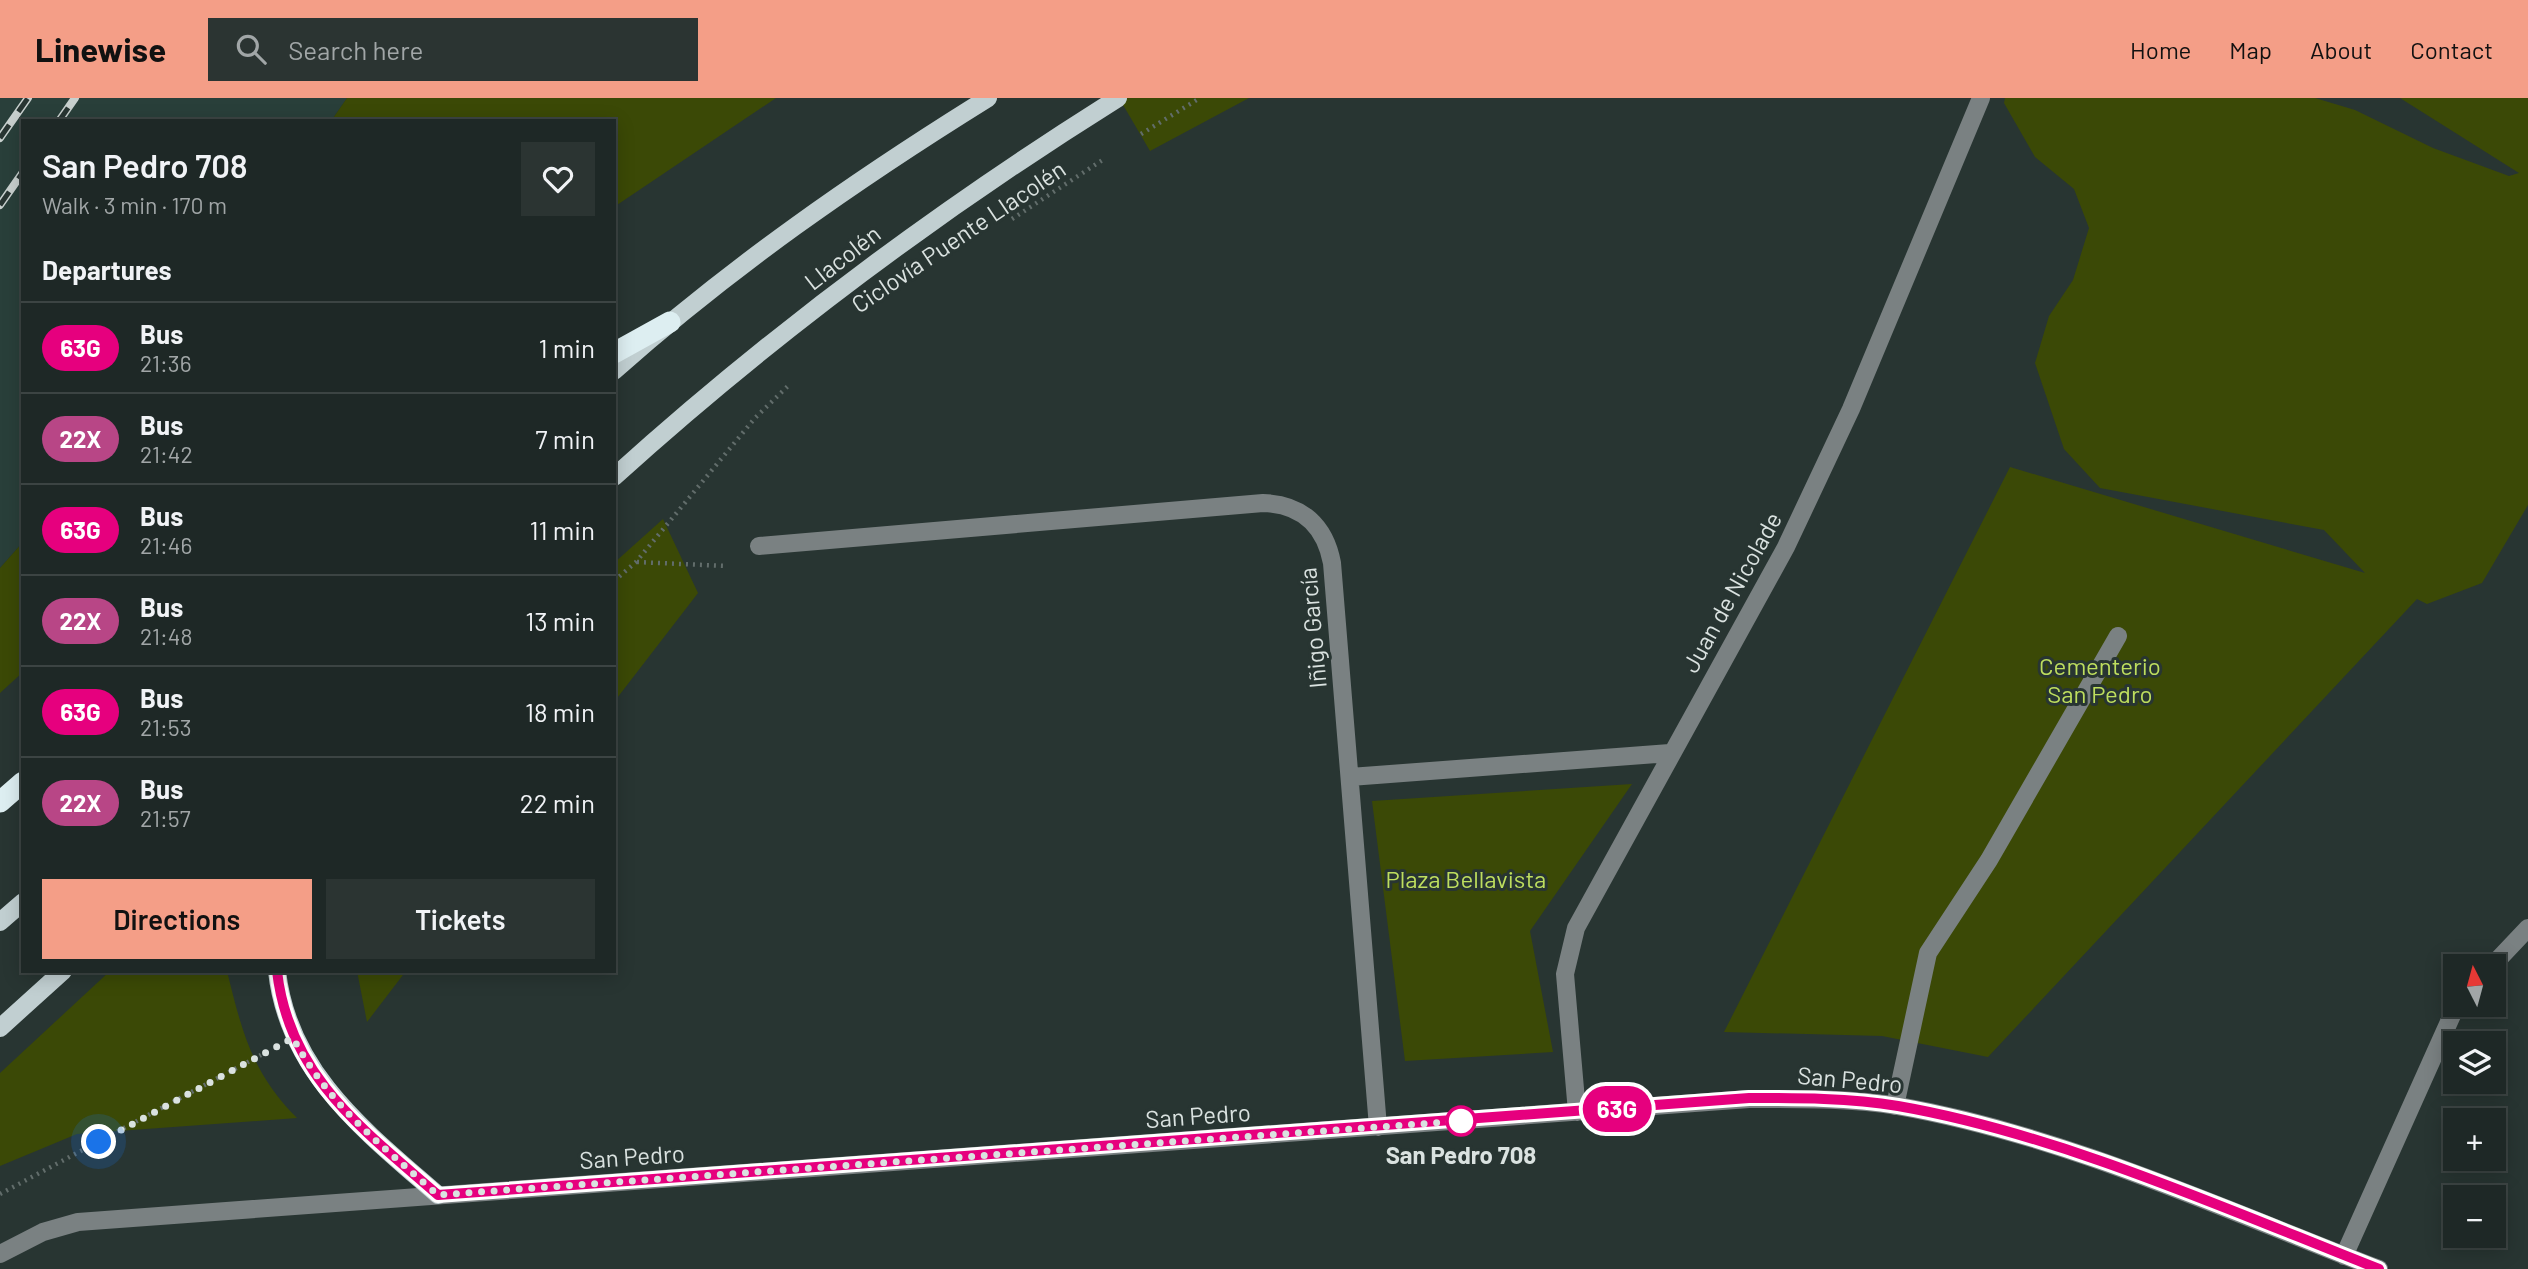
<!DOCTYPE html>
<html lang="en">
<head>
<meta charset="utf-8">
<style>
	body { margin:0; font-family:Barlow,sans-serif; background:#2b3432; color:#f1f3f6; height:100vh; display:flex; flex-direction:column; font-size:26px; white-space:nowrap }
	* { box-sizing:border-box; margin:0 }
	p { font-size:23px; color:#a1a6a7 }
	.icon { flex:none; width:38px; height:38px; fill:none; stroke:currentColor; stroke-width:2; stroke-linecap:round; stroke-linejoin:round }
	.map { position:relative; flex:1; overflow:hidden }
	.drawer { position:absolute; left:21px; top:21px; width:595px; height:854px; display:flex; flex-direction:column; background:#1e2826; border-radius:0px; box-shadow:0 4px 18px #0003,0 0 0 2px #3c4443 }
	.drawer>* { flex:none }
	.badge { padding:0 14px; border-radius:23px; font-size:24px; line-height:46px }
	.needle { width:46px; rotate:354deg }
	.tools { position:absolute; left:2443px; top:856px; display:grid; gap:14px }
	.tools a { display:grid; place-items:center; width:63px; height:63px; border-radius:0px; background:#1e2826; box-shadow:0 4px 18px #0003,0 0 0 2px #3c4443; font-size:35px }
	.you { position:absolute; width:35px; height:35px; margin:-18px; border:5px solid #fff; border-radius:50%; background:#1a73e8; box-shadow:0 0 0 10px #1a73e833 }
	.map>.badge { position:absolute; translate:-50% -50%; box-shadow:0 0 0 4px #fff }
	h2 { padding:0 21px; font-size:26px; line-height:63px }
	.round { display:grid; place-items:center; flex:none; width:74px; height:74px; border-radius:0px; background:#2b3432 }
	.head { display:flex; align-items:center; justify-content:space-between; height:119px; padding:0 21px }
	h1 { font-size:33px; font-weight:600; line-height:52px }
	.cta { display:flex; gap:14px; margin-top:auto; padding:14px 21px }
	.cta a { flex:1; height:80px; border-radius:0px; background:#f49e87; color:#111; font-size:28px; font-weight:600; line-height:80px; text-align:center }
	.cta a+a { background:#2b3432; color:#f1f3f6 }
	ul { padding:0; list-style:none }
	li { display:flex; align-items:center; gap:21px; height:91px; padding:0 21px; border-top:2px solid #3c4443 }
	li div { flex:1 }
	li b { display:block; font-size:26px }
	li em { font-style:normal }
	li .badge { min-width:77px; font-weight:700; text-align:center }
	header { display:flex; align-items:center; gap:42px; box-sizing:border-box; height:98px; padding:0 35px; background:#f49e87; color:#111 }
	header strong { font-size:33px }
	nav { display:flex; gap:38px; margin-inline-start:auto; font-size:24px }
	.search { width:490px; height:63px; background:#2b3432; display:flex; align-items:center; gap:18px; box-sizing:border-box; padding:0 24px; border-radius:0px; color:#a1a6a7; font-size:26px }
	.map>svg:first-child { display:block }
</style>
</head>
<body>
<header>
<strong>Linewise</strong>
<div class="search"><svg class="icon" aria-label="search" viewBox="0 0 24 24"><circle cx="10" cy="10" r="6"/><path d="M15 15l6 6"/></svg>Search here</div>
<nav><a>Home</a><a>Map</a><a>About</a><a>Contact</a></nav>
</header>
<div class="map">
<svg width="2528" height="1171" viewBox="0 0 2528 1171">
	<rect width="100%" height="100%" fill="#283532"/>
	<path fill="#293f3a" d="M 0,0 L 347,0 L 331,23 L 23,23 L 23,444 L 0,470 Z"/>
	<path fill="#3b4906" d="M 347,0 L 776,0 L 614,109 L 614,23 L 331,23 Z
		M 1119,0 L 1249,0 L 1150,53 Z
		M 2005,0 L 2315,0 L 2355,12 L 2433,50 L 2509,78 L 2519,75 L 2400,0 L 2528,0 L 2528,407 L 2482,485 L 2427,506 L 2417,501 L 1988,959 L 1882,938 L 1724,934 L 2010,369 L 2365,475 L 2324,432 L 2100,390 L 2064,351 L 2035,265 L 2049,218 L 2073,182 L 2089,130 L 2074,91 L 2035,59 L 2004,5 Z
		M 663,421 L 698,495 L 614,604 L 614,465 Z
		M 23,444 L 23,574 L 0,595 L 0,470 Z
		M 1632,686 L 1530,833 L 1553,954 L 1405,963 L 1372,703 Z
		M 110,873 L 227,873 C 242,934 252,975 297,1020 L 77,1036 L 0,1068 L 0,975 Z
		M 357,873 L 406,873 L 367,924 Z"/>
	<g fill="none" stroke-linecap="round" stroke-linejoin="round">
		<path stroke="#626d6b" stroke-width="4.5" stroke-dasharray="2 5" stroke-linecap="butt" d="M 1141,36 L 1200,0
			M 1012,121 L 1104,61
			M 637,464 L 726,468
			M 614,483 L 636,464 L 755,320 L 790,286
			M 0,1096 L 261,957"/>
		<path stroke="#7a8182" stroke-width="18" d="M 759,448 L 1263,405 C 1302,406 1325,428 1332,465 L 1378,1029
			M 1350,679 L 1670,655
			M 2492,868 L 2528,830
			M 1895,1008 L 1928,855 L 1989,762 L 2118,538
			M 1577,1014 L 1565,876 L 1576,830 L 1786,449 L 1851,311 L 1981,0
			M 0,1156 L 43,1134 L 78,1124 L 1749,1001 C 1799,1001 1849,1000 1898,1008 C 2064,1037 2222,1111 2379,1171
			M 2344,1158 L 2457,906"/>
		<path stroke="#c1cfd1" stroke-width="18" d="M 614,273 C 731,169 856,82 988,0
			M 614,379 C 770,238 939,112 1118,0
			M 0,824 L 23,804
			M 277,873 C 288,975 366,1034 438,1097
			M 0,930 L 63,873"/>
		<path stroke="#ddeef1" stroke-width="21" d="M 614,255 L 670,224
			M 0,704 L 23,684"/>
		<g stroke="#c8d0ce" stroke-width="8">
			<path id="rail" d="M 59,23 L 75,0
				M 0,40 L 28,0
				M 0,107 L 23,74"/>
		</g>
		<use href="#rail" stroke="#283532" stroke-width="5" stroke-dasharray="16" stroke-linecap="butt"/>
	</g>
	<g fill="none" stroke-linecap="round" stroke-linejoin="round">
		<g stroke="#fff" stroke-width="16">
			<path id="line" d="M 277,873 C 289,979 364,1032 438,1097 L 1749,1000 C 1799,1000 1849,1000 1898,1008 C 2059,1036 2226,1111 2379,1171"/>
		</g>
		<use href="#line" stroke="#e6007e" stroke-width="10"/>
		<path stroke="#dae2e0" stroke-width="7" stroke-dasharray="0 12.6" d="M 99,1044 L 293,940 C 330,1008 381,1047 438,1097 L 1461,1023"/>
	</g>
	<circle fill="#fff" stroke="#e6007e" stroke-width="3.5" cx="1461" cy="1023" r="14"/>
	<g text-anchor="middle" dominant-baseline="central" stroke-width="6" stroke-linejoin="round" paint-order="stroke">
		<g font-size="24" fill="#dae2e0" stroke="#283532">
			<text transform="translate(958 138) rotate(-34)">Ciclovía Puente Llacolén</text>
			<text transform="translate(842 159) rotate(-38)">Llacolén</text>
			<text transform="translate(1731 494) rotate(-61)">Juan de Nicolade</text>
			<text transform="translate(1312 530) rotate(-95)">Iñigo García</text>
			<text transform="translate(1850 981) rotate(5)">San Pedro</text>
			<text transform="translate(1198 1017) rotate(-4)">San Pedro</text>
			<text transform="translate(632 1058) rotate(-4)">San Pedro</text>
		</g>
		<g font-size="24" fill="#bede5e" stroke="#283532">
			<text x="2100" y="567">Cementerio<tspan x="2100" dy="28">San Pedro</tspan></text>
			<text x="1466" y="780">Plaza Bellavista</text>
		</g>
		<g font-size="24" font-weight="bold" fill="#dae2e0" stroke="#283532">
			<text x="1461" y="1056">San Pedro 708</text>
		</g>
	</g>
</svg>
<div class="tools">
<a><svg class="needle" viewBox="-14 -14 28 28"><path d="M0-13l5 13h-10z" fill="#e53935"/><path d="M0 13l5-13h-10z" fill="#a1a6a7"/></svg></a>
<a><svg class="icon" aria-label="layers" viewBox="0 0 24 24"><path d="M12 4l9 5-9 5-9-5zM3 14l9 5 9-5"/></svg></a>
<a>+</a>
<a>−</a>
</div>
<div class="you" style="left:99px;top:1044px"></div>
<b class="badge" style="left:1617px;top:1011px;background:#e6007e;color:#fff">63G</b>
<section class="drawer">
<div class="head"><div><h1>San Pedro 708</h1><p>Walk · 3 min · 170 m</p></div><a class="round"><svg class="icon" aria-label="heart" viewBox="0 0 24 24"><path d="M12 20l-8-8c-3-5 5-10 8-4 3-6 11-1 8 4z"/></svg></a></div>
<h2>Departures</h2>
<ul>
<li><span class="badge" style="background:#e6007e;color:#fff">63G</span><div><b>Bus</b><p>21:36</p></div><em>1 min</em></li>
<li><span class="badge" style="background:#b84686;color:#fff">22X</span><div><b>Bus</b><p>21:42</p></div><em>7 min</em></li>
<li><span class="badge" style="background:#e6007e;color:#fff">63G</span><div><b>Bus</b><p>21:46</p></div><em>11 min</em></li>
<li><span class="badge" style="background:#b84686;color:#fff">22X</span><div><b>Bus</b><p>21:48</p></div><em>13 min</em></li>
<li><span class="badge" style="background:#e6007e;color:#fff">63G</span><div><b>Bus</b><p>21:53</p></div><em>18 min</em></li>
<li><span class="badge" style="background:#b84686;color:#fff">22X</span><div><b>Bus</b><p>21:57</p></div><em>22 min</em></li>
</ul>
<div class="cta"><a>Directions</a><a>Tickets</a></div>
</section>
</div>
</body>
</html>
